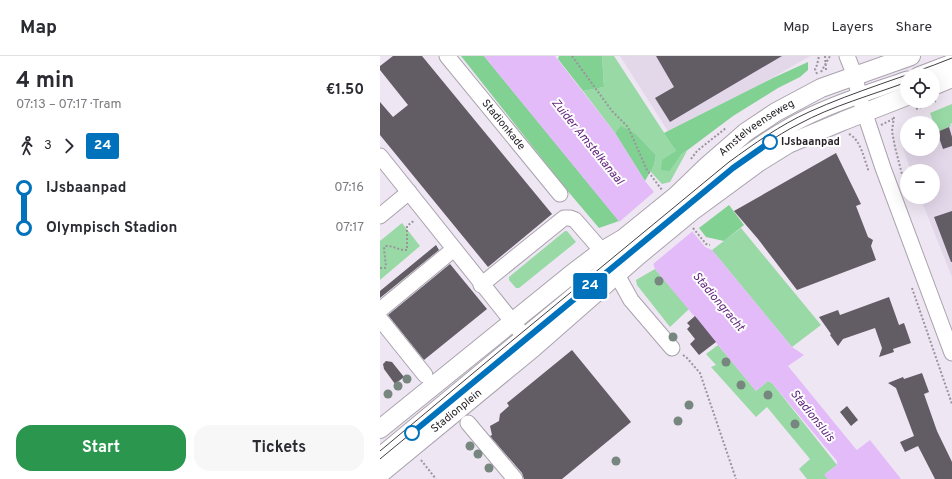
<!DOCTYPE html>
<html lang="en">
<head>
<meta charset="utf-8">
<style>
	body { margin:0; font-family:Overpass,sans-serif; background:#f7f7f7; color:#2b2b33; height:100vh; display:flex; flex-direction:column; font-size:15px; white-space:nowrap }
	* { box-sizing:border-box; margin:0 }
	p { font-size:13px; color:#7c7c81 }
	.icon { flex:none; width:22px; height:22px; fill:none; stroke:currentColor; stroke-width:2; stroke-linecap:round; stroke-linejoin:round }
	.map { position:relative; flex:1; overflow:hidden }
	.side { display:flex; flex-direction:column; background:#fff; width:380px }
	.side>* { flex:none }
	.badge { padding:0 8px; border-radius:3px; font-size:14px; line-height:26px }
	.fabs { position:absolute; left:520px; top:12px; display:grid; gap:8px }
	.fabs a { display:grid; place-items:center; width:40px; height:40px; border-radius:50%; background:#fff; box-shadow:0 4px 16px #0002; font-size:20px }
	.map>.badge { position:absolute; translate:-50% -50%; box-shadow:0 0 0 2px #fff }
	.legs { display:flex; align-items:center; gap:6px; height:44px; padding:0 16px; font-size:13px }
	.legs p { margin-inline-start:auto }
	.overview { display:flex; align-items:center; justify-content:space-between; height:68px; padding:0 16px }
	h1 { font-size:22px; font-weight:700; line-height:30px }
	.button { display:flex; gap:8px; margin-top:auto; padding:8px 16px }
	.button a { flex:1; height:46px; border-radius:16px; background:#2b964e; color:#fff; font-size:16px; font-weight:700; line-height:46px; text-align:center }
	.button a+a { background:#f7f7f7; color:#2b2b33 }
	ul { padding:0 16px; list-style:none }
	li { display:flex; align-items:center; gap:14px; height:40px; font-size:15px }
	li i { display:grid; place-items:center; width:6px; height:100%; margin:0 5px; background:currentColor }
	li i::after { content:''; width:10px; height:10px; margin:-5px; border:3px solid; border-radius:50%; background:#fff }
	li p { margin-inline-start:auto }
	li:first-child i { background:linear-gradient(#0000 50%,currentColor 0) }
	li:last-child i { background:linear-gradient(currentColor 50%,#0000 0) }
	header { display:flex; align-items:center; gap:24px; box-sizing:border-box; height:56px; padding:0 20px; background:#fff; border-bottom:1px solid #e1e1e2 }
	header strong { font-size:19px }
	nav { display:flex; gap:22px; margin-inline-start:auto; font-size:14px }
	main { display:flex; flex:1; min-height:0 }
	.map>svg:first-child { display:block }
</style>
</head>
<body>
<header>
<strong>Map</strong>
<nav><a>Map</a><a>Layers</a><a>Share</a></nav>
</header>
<main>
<section class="side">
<div class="overview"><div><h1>4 min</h1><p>07:13 – 07:17 · Tram</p></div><b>€1.50</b></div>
<div class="legs"><svg class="icon" aria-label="walk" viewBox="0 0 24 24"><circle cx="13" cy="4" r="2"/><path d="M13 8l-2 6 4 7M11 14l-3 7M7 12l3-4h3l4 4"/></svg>3<svg class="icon" aria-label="forward" viewBox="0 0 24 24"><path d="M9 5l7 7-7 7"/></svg><b class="badge" style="background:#0072bc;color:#fff">24</b></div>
<ul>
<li><i style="color:#0072bc"></i><b>IJsbaanpad</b><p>07:16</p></li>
<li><i style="color:#0072bc"></i><b>Olympisch Stadion</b><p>07:17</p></li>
</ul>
<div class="button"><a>Start</a><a>Tickets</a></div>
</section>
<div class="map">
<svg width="572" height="423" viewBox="0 0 572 423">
	<rect width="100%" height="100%" fill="#eee6f2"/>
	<path fill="#e3d8ea" d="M 240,0 L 430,0 L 291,80 Z
		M 572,55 L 572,221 L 540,141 L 553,141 L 553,115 L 531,115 L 523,92 L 527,84 L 527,93 L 553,93 L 553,67 L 539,67 Z"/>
	<path fill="#98d9a5" d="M 222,0 L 234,0 L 296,95 L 290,115 L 301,99 L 307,95 L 290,126 L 282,128 L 270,115 L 274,109 L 276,99 L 255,77 L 241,71 L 235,77 L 203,35 L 224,31 Z
		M 572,48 L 572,67 L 570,68 L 571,70 L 557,76 L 550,57 Z
		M 22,167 L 40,190 L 0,224 L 0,185 Z
		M 361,172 L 441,269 L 412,291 L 332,194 Z
		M 185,175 L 187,175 L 196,186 L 139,232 L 136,232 L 129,224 L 129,221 Z
		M 275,213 L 309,253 L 290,271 L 257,229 L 256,224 Z
		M 338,289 L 376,335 L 388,325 L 392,327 L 457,409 L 445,418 L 448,423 L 427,423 L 419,413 L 430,403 L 387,351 L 376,361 L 331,311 L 336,309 L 326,298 Z"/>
	<path fill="#81d193" d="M 81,0 L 104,0 L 239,165 L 219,172 L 186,133 Z
		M 179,0 L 222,0 L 224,31 L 203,35 L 178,3 Z
		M 428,6 L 428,14 L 420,21 L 398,32 L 353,60 L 301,99 L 290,115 L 281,114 L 282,104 L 296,95 L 284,77 L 393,22 Z
		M 241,70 L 255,77 L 276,99 L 274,109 L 265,125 L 235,77 Z
		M 349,149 L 364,169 L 344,185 L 326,181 L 319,172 Z"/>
	<path fill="#e3bbf9" d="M 104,0 L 175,0 L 235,77 L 265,125 L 274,136 L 300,166 L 312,175 L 325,191 L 332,194 L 412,291 L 424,299 L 408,310 L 475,392 L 477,394 L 490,384 L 521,423 L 448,423 L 444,419 L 457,409 L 457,405 L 392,327 L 388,325 L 376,335 L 275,213 L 273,207 Z"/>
	<path fill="#eee6f2" d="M 275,135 L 301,165 L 314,174 L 272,209 L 238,167 Z"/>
	<path fill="#625c65" d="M 13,0 L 42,0 L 172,158 L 108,211 L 0,79 L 0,46 L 13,61 L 28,49 L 0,14 L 0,10 Z
		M 276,0 L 402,0 L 290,66 L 275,42 L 294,31 Z
		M 569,71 L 572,81 L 572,90 L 563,93 L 557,76 Z
		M 456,97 L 481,148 L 476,150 L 488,181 L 493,184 L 491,190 L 496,204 L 417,234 L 378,183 L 354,155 Z
		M 572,155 L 572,206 L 571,206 L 554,161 Z
		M 56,189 L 59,194 L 0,242 L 0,235 Z
		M 70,208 L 107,253 L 44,304 L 8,259 Z
		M 509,241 L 519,269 L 524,267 L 531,287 L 513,293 L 514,296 L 499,301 L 502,292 L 495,272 L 463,283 L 458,290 L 450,279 L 451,278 L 439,261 L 458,254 L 460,259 Z
		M 315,260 L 336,286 L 319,299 L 310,288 L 315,283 L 307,273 L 310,270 L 307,267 Z
		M 192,294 L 251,366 L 182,423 L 144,423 L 142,417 L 110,380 L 112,379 L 110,370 L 119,365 L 120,358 L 129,350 L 127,347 Z
		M 6,305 L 12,306 L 24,321 L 15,328 L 4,313 L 3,308 Z
		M 542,317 L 549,336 L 544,338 L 557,375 L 572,406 L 572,423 L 555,423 L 538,390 L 525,396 L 520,386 L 534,380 L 516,332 L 508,327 L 523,321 L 524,323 Z
		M 467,350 L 478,364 L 471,370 L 460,356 Z"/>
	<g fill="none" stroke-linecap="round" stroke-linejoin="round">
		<g stroke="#aaa3ae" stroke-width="17">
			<g id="minor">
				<path id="s1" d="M 67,0 L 180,138"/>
				<path d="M 467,0 L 475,20 L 479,40 L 503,112 L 572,297"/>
				<path d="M 538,19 L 572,6"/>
				<path d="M 0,100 L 139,274"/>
				<path d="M 0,160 L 29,136"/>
				<path d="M 235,220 L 241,226 L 251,244 L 292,292"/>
				<path d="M 101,229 L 184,162 L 190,162 L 195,164 L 222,195"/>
				<path d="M 0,254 L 74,193"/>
				<path d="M 0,263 L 45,319"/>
				<path d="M 88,367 L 135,423"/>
				<path d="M 0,399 L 352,108 C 376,91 400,74 427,61 C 459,45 493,35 527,23"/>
			</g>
		</g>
		<g stroke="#aaa3ae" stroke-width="20">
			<g id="major">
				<path d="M 553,30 L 572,22"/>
				<path id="s2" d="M 0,373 L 193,217 L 222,195 L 244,182 L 297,139 L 327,110 L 366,76 L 396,56 L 441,32 L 531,0"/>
				<path id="s3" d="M 0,418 L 153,292 L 259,199 L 311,156 L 379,106 L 408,88 L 463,65 L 527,40"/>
			</g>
		</g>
		<path stroke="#9a949d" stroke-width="2" stroke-dasharray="2 2" stroke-linecap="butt" d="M 192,0 L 232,55 L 248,71 L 267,114 L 282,134
			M 445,0 L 446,14
			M 441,16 L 450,0
			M 437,18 L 435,13 L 437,9 L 439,0
			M 536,53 L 556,45
			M 514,61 L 512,75 L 515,91 L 525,130
			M 501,69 L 513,63
			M 469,78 C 481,84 484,103 489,116
			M 311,103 L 317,95 L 346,72
			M 313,172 L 326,188 L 330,189
			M 0,212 L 5,212 L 6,210 L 4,193 L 5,190 C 13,189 19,195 27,194 L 27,170 L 35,164
			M 532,232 L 572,348
			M 303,299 L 307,302 L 320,317 L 356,423
			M 41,404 L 56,423"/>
		<use href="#minor" stroke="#fff" stroke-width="15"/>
		<use href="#major" stroke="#fff" stroke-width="18"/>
		<path stroke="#423e43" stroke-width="1" d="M 0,395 L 122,293 L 349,106 C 374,88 400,69 429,56 C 475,35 525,21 572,2
			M 0,403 L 353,112 C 374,96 395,80 419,68 C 452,50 492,39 527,26"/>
	</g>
	<g fill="#77867e">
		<circle cx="279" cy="225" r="4.5"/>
		<circle cx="293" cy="281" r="4.5"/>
		<circle cx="346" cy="306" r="4.5"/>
		<circle cx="27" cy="323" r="4.5"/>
		<circle cx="361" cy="329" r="4.5"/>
		<circle cx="18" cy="330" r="4.5"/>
		<circle cx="8" cy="338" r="4.5"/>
		<circle cx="388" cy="339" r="4.5"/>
		<circle cx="309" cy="349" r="4.5"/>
		<circle cx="298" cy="365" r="4.5"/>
		<circle cx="415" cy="368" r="4.5"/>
		<circle cx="90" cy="390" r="4.5"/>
		<circle cx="98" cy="398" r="4.5"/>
		<circle cx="236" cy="405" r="4.5"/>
		<circle cx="109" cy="412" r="4.5"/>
	</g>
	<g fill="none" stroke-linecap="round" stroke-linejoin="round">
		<g stroke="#fff" stroke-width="9">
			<path id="line-1" d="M 32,377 L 353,112 L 390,86"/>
		</g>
		<use href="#line-1" stroke="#0072bc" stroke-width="6"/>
	</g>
	<g fill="#fff" stroke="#0072bc" stroke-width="2">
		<circle cx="390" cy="86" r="7"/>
		<circle cx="32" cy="377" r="7"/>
	</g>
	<g text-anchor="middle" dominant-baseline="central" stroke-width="4" stroke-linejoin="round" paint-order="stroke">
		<g font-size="11" fill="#221f23" stroke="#fff">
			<text stroke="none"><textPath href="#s1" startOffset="89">Stadionkade</textPath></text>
			<text stroke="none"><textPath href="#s2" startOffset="483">Amstelveenseweg</textPath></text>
			<text stroke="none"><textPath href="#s3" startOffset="99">Stadionplein</textPath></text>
		</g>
		<g font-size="11" font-weight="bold" fill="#221f23" stroke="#fff" text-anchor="start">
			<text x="401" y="86">IJsbaanpad</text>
		</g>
		<g font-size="12" font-style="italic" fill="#62257d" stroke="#fff">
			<text transform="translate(207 86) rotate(51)">Zuider Amstelkanaal</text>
			<text transform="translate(338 246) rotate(50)">Stadiongracht</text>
			<text transform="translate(432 360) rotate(51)">Stadionsluis</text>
		</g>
	</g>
</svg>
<div class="fabs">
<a><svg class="icon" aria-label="locate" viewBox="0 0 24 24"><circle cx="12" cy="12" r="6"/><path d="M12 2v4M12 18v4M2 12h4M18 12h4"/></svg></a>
<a>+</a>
<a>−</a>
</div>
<b class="badge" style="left:210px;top:230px;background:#0072bc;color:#fff">24</b>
</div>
</main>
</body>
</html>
